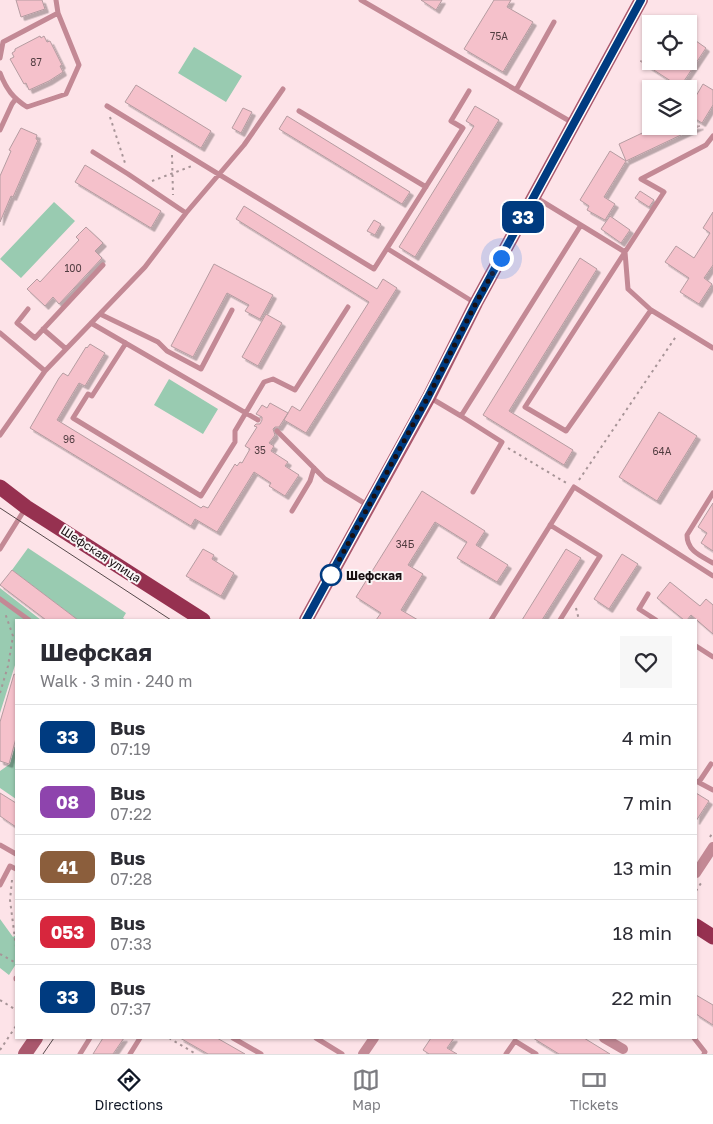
<!DOCTYPE html>
<html lang="en">
<head>
<meta charset="utf-8">
<style>
	body { margin:0; font-family:"Golos Text",sans-serif; background:#f7f7f7; color:#2b2b33; height:100vh; display:flex; flex-direction:column; font-size:19px; white-space:nowrap }
	* { box-sizing:border-box; margin:0 }
	p { font-size:16px; color:#7c7c81 }
	.icon { flex:none; width:28px; height:28px; fill:none; stroke:currentColor; stroke-width:2; stroke-linecap:round; stroke-linejoin:round }
	.map { position:relative; flex:1; overflow:hidden }
	.panel { position:absolute; left:15px; top:619px; width:682px; height:420px; display:flex; flex-direction:column; background:#fff; border-radius:0px; box-shadow:0 1px 4px #0004 }
	.panel>* { flex:none }
	.badge { padding:0 10px; border-radius:8px; font-size:18px; line-height:32px }
	.tools { position:absolute; left:642px; top:15px; display:grid; gap:10px }
	.tools a { display:grid; place-items:center; width:55px; height:55px; border-radius:0px; background:#fff; box-shadow:0 1px 4px #0004; font-size:25px }
	.you { position:absolute; width:25px; height:25px; margin:-12px; border:4px solid #fff; border-radius:50%; background:#1a73e8; box-shadow:0 0 0 8px #1a73e833 }
	.map>.badge { position:absolute; translate:-50% -50%; box-shadow:0 0 0 2px #fff }
	.round { display:grid; place-items:center; flex:none; width:52px; height:52px; border-radius:0px; background:#f7f7f7 }
	.headline { display:flex; align-items:center; justify-content:space-between; height:85px; padding:0 25px }
	h1 { font-size:24px; font-weight:700; line-height:38px }
	ul { padding:0; list-style:none }
	li { display:flex; align-items:center; gap:15px; height:65px; padding:0 25px; border-top:1px solid #e1e1e2 }
	li div { flex:1 }
	li b { display:block; font-size:19px }
	li em { font-style:normal }
	li .badge { min-width:55px; font-weight:700; text-align:center }
	.tab-bar { display:flex; justify-content:space-around; align-items:center; height:70px; border-top:1px solid #e1e1e2; background:#fff; font-size:14px; color:#7c7c81 }
	.tab-bar a { display:grid; justify-items:center; gap:2px }
	.tab-bar .current { color:#111827 }
	.map>svg:first-child { display:block }
</style>
</head>
<body>
<div class="map">
<svg width="713" height="1054" viewBox="0 0 713 1054">
	<defs>
		<filter id="shadow"><feDropShadow dx="3.5" dy="3.5" stdDeviation="0" flood-color="#0004"/></filter>
	</defs>
	<rect width="100%" height="100%" fill="#fde3e8"/>
	<path fill="#99cbb1" d="M 194,47 L 242,76 L 226,102 L 178,73 Z
		M 54,202 L 75,221 L 21,278 L 0,259 Z
		M 169,379 L 218,409 L 203,434 L 154,405 Z
		M 28,548 L 126,613 L 123,618 L 126,620 L 78,620 L 12,570 Z
		M 0,588 L 41,620 L 16,620 L 16,662 L 0,713 Z
		M 16,743 L 16,799 L 0,788 L 0,771 L 10,764 Z
		M 0,919 L 13,937 L 16,935 L 16,964 L 9,975 L 0,968 Z"/>
	<path fill="#f5c1cb" stroke="#b59ca1" filter="url(#shadow)" d="M 16,0 L 42,0 L 45,9 L 21,17 Z
		M 421,0 L 442,0 L 436,10 Z
		M 494,0 L 511,0 L 507,7 L 533,22 L 503,72 L 464,49 Z
		M 40,36 L 41,38 L 44,36 L 47,42 L 50,41 L 62,65 L 60,66 L 63,72 L 49,81 L 29,90 L 26,83 L 24,84 L 10,59 L 14,57 L 12,53 L 15,51 L 15,49 Z
		M 689,36 L 706,48 L 680,87 L 640,61 L 689,61 Z
		M 703,84 L 713,90 L 713,105 L 702,123 L 689,115 L 689,108 Z
		M 136,85 L 211,131 L 201,148 L 125,102 Z
		M 475,106 L 499,120 L 415,257 L 399,247 L 474,126 L 466,121 Z
		M 243,108 L 252,112 L 241,133 L 232,128 Z
		M 287,116 L 410,192 L 402,204 L 279,129 Z
		M 657,126 L 700,126 L 626,161 L 619,144 Z
		M 21,128 L 37,135 L 36,139 L 38,140 L 13,197 L 11,196 L 0,222 L 0,176 L 11,151 L 9,150 Z
		M 610,151 L 626,161 L 604,197 L 615,204 L 605,220 L 587,210 L 589,206 L 580,200 Z
		M 85,165 L 161,211 L 151,228 L 75,182 Z
		M 640,191 L 654,200 L 649,207 L 635,198 Z
		M 244,206 L 377,289 L 383,279 L 397,288 L 306,433 L 284,420 L 292,406 L 300,411 L 369,302 L 236,219 Z
		M 713,212 L 713,265 L 704,278 L 712,284 L 699,304 L 680,292 L 689,278 L 665,262 L 676,246 L 694,258 L 710,233 L 703,228 Z
		M 610,216 L 630,230 L 621,243 L 601,229 Z
		M 374,220 L 381,224 L 375,235 L 367,231 Z
		M 86,227 L 103,243 L 95,251 L 102,258 L 59,304 L 53,297 L 45,306 L 27,289 L 37,279 L 40,282 L 79,240 L 76,237 Z
		M 580,258 L 597,269 L 509,411 L 573,450 L 564,465 L 483,415 Z
		M 214,264 L 273,295 L 260,319 L 245,311 L 249,305 L 227,293 L 193,357 L 171,346 Z
		M 266,314 L 282,323 L 258,366 L 242,357 Z
		M 90,344 L 105,353 L 85,386 L 79,383 L 57,420 L 201,508 L 203,506 L 208,508 L 235,464 L 237,466 L 240,462 L 242,463 L 250,449 L 245,446 L 257,427 L 254,426 L 256,424 L 260,424 L 262,420 L 262,417 L 256,414 L 262,405 L 267,408 L 270,403 L 288,413 L 279,427 L 275,427 L 273,429 L 275,435 L 269,443 L 274,446 L 271,451 L 288,462 L 285,466 L 299,475 L 285,496 L 269,486 L 271,483 L 254,472 L 217,532 L 195,519 L 191,526 L 30,428 L 59,378 L 63,373 L 68,376 L 86,347 L 87,348 Z
		M 659,412 L 697,436 L 657,501 L 619,477 Z
		M 422,491 L 485,531 L 476,545 L 508,565 L 497,582 L 457,558 L 467,542 L 435,522 L 408,565 L 423,574 L 401,610 L 418,620 L 376,620 L 381,613 L 356,597 Z
		M 713,503 L 713,551 L 701,543 L 707,533 L 698,527 Z
		M 203,549 L 214,555 L 212,559 L 234,573 L 221,596 L 186,576 Z
		M 566,549 L 581,558 L 542,620 L 522,620 Z
		M 622,554 L 638,564 L 609,609 L 594,599 Z
		M 12,570 L 78,620 L 46,620 L 0,585 Z
		M 670,582 L 700,606 L 706,599 L 713,605 L 713,634 L 691,615 L 687,620 L 684,620 L 657,598 Z
		M 14,674 L 16,675 L 16,738 L 9,764 L 0,761 L 0,722 Z
		M 0,793 L 16,803 L 16,827 L 0,816 Z
		M 696,793 L 709,801 L 696,821 Z
		M 696,995 L 713,1005 L 713,1025 L 696,1014 Z
		M 103,1038 L 124,1038 L 113,1054 L 93,1054 Z
		M 180,1038 L 217,1038 L 245,1054 L 208,1054 Z
		M 431,1038 L 454,1038 L 447,1048 L 457,1054 L 429,1054 L 423,1050 Z
		M 533,1038 L 584,1038 L 610,1054 L 559,1054 Z"/>
	<g fill="none" stroke-linecap="round" stroke-linejoin="round">
		<path stroke="#a79497" stroke-width="2" stroke-dasharray="2.5 4" stroke-linecap="butt" d="M 110,117 L 125,163
			M 172,155 L 173,195
			M 152,181 L 192,166
			M 508,448 L 568,484
			M 579,480 L 677,335
			M 576,608 L 579,620
			M 0,693 L 8,666 L 13,636 L 5,613
			M 710,837 L 713,832
			M 12,880 L 10,900 L 16,947
			M 696,891 L 703,880
			M 0,954 L 16,963
			M 0,1000 L 16,1010
			M 169,1038 L 196,1054
			M 0,1050 L 16,1026"/>
		<path stroke="#c38995" stroke-width="5" d="M 361,0 L 573,123
			M 0,58 L 3,42 L 58,13
			M 0,73 C 6,89 13,98 27,107 L 66,94 L 79,65 L 58,13 L 56,0
			M 516,90 L 554,22
			M 107,106 L 374,269 L 463,128 L 451,121 L 469,91
			M 299,111 L 426,187
			M 0,130 L 12,104 L 15,100
			M 93,152 L 128,174 L 186,213
			M 535,197 L 625,252 L 664,192 L 641,179 L 706,145 L 713,136
			M 388,249 L 475,303
			M 28,309 L 17,323 L 35,338 L 103,265
			M 651,310 L 566,431 L 525,407 L 625,252 L 628,289 L 651,310 L 713,348
			M 100,314 L 158,342 L 167,351 L 201,369 L 232,310
			M 91,323 L 258,420
			M 43,329 L 65,348
			M 0,333 L 45,371
			M 126,343 L 92,396 L 88,394 L 73,418 L 201,496 L 235,442 L 235,431 L 264,382 L 273,379 L 295,390 L 348,307
			M 429,397 L 461,416 L 581,225
			M 461,416 L 502,442 L 473,492
			M 277,431 L 325,479 L 369,506
			M 0,435 L 45,371 L 145,267 L 186,213 L 244,145 L 283,89
			M 713,493 L 687,535 C 687,551 701,556 713,563
			M 292,511 L 310,481 L 314,468
			M 550,525 L 600,556 L 560,620
			M 0,549 L 25,509
			M 648,594 L 639,609 L 656,620
			M 0,599 L 29,620
			M 491,620 L 574,487 L 713,576
			M 696,646 L 713,657
			M 696,781 L 713,790
			M 699,782 L 711,764
			M 0,845 L 16,854
			M 0,885 L 10,866 L 16,869
			M 16,978 L 16,979
			M 233,1038 L 261,1054
			M 316,1038 L 342,1054
			M 694,1038 L 705,1052 L 704,1054
			M 80,1054 L 90,1038
			M 130,1054 L 140,1038
			M 506,1054 L 515,1041 L 536,1054"/>
		<path stroke="#c38995" stroke-width="10" d="M 696,873 L 713,847
			M 604,1038 L 623,1049
			M 363,1054 L 374,1038"/>
		<path stroke="#aa586d" stroke-width="14" d="M 306,620 L 429,397 L 476,303 L 641,0
			M 25,1054 L 36,1038"/>
		<path stroke="#963150" stroke-width="15" d="M 0,487 L 26,507 L 203,620
			M 696,926 L 713,937"/>
		<path stroke="#56494b" stroke-width="1" d="M 0,508 L 171,620
			M 43,1054 L 54,1038"/>
	</g>
	<g fill="none" stroke-linecap="round" stroke-linejoin="round">
		<g stroke="#fff" stroke-width="11">
			<path id="line" d="M 306,620 L 428,397 L 476,303 L 641,0"/>
		</g>
		<use href="#line" stroke="#003b80" stroke-width="8"/>
		<path stroke="#191012" stroke-width="5" stroke-dasharray="0 9" d="M 331,575 L 428,397 L 476,303 L 501,258"/>
	</g>
	<circle fill="#fff" stroke="#003b80" stroke-width="2.5" cx="331" cy="575" r="10"/>
	<g text-anchor="middle" dominant-baseline="central" stroke-width="4" stroke-linejoin="round" paint-order="stroke">
		<g font-size="10" fill="#503c40">
			<text x="499" y="36">75А</text>
			<text x="36" y="62">87</text>
			<text x="73" y="268">100</text>
			<text x="69" y="439">96</text>
			<text x="260" y="450">35</text>
			<text x="662" y="451">64А</text>
			<text x="405" y="544">34Б</text>
		</g>
		<g font-size="12" fill="#191012" stroke="#fbf6f7">
			<text transform="translate(101 554) rotate(33)">Шефская улица</text>
		</g>
		<g font-size="12" font-weight="bold" fill="#191012" stroke="#fbf6f7" text-anchor="start">
			<text x="346" y="575">Шефская</text>
		</g>
	</g>
</svg>
<div class="tools">
<a><svg class="icon" aria-label="locate" viewBox="0 0 24 24"><circle cx="12" cy="12" r="6"/><path d="M12 2v4M12 18v4M2 12h4M18 12h4"/></svg></a>
<a><svg class="icon" aria-label="layers" viewBox="0 0 24 24"><path d="M12 4l9 5-9 5-9-5zM3 14l9 5 9-5"/></svg></a>
</div>
<div class="you" style="left:501px;top:258px"></div>
<b class="badge" style="left:523px;top:217px;background:#003b80;color:#fff">33</b>
<section class="panel">
<div class="headline"><div><h1>Шефская</h1><p>Walk · 3 min · 240 m</p></div><a class="round"><svg class="icon" aria-label="heart" viewBox="0 0 24 24"><path d="M12 20l-8-8c-3-5 5-10 8-4 3-6 11-1 8 4z"/></svg></a></div>
<ul>
<li><span class="badge" style="background:#003b80;color:#fff">33</span><div><b>Bus</b><p>07:19</p></div><em>4 min</em></li>
<li><span class="badge" style="background:#8e44ad;color:#fff">08</span><div><b>Bus</b><p>07:22</p></div><em>7 min</em></li>
<li><span class="badge" style="background:#8b5e3c;color:#fff">41</span><div><b>Bus</b><p>07:28</p></div><em>13 min</em></li>
<li><span class="badge" style="background:#d7263d;color:#fff">053</span><div><b>Bus</b><p>07:33</p></div><em>18 min</em></li>
<li><span class="badge" style="background:#003b80;color:#fff">33</span><div><b>Bus</b><p>07:37</p></div><em>22 min</em></li>
</ul>
</section>
</div>
<nav class="tab-bar">
<a class="current"><svg class="icon" aria-label="directions" viewBox="0 0 24 24"><path d="M12 3l9 9-9 9-9-9zM9 14v-3h6M13 9l2 2-2 2"/></svg>Directions</a>
<a><svg class="icon" aria-label="map" viewBox="0 0 24 24"><path d="M3 6l6-2 6 2 6-2v14l-6 2-6-2-6 2zM9 4v14M15 6v14"/></svg>Map</a>
<a><svg class="icon" aria-label="tickets" viewBox="0 0 24 24"><path d="M3 7h18v10H3zM15 7v10"/></svg>Tickets</a>
</nav>
</body>
</html>
